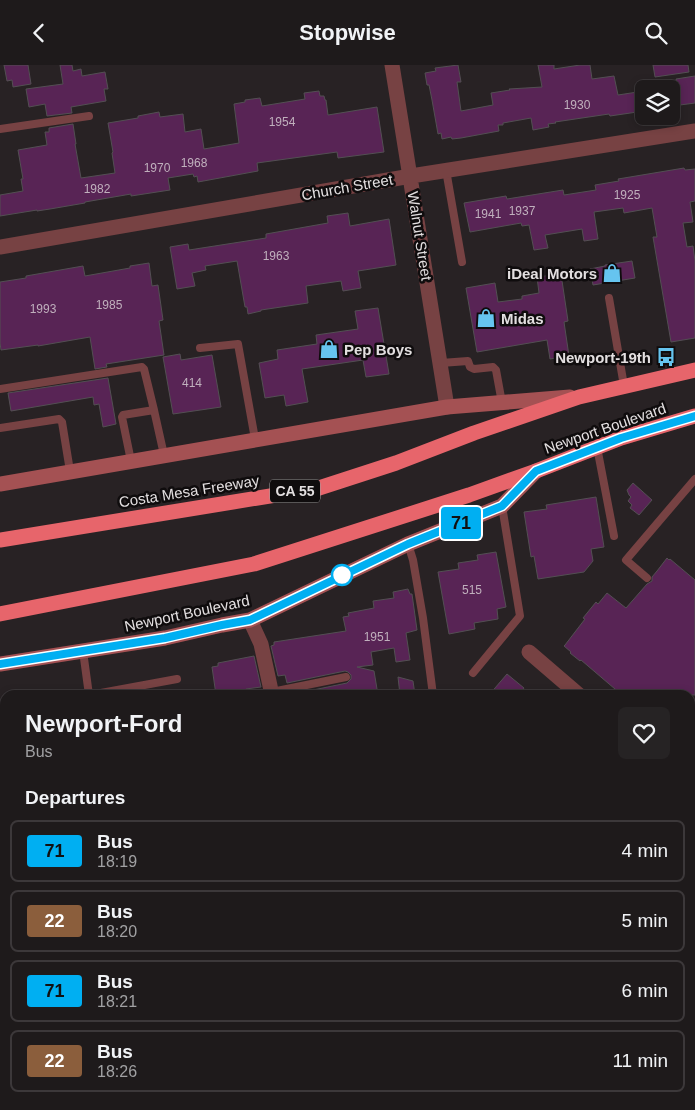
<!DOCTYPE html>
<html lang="en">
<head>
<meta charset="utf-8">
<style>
	body { margin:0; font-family:Arial,sans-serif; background:#262324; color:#f1f3f6; height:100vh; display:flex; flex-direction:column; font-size:19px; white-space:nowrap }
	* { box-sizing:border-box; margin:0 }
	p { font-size:16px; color:#a1a1a3 }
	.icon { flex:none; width:28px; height:28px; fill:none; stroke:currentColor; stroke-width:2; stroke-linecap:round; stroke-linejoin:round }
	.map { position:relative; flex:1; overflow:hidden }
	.drawer { position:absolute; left:0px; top:625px; width:695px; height:420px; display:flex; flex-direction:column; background:#1e1a1b; border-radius:15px 15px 0 0; box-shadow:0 2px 8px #0003,0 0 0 1px #3c383a }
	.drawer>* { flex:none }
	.badge { padding:0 10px; border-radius:4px; font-size:18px; line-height:32px }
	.controls { position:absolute; left:635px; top:15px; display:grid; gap:10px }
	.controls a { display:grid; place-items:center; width:45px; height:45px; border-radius:8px; background:#1e1a1b; box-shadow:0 2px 8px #0003,0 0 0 1px #3c383a; font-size:25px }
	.map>.badge { position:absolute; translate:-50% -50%; box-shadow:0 0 0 2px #fff }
	h2 { padding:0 25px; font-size:19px; line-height:45px }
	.round { display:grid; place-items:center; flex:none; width:52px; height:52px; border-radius:8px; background:#262324 }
	.overview { display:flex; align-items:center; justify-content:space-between; height:85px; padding:0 25px }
	h1 { font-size:24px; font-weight:700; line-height:38px }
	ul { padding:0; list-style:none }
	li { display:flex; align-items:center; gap:15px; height:62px; margin:0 10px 8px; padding:0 15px; border:2px solid #3c383a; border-radius:8px }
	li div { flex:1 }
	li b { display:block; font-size:19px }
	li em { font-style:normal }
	li .badge { min-width:55px; font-weight:700; text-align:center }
	header { display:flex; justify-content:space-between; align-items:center; height:65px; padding:0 25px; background:#1e1a1b; font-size:22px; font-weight:700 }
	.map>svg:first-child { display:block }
</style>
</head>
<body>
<header><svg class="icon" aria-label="back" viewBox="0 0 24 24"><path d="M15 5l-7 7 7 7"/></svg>Stopwise<svg class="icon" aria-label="search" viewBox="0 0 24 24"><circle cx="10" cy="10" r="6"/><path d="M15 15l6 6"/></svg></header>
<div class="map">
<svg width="695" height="1045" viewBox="0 0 695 1045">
	<rect width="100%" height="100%" fill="#282224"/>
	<path fill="#582455" stroke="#534f53" d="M 4,0 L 28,0 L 31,19 L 13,22 L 12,15 L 7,16 Z
		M 60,0 L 72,0 L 73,6 L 81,4 L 82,11 L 105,7 L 108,24 L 104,24 L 106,36 L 71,42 L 72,48 L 47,51 L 45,39 L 29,42 L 26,24 L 63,19 Z
		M 458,0 L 461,17 L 457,17 L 461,46 L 493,40 L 491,28 L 510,25 L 509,24 L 542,22 L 538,0 L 554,0 L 554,4 L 580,0 L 590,0 L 592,14 L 614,11 L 618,30 L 644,26 L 644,46 L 610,51 L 609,49 L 555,57 L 556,58 L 548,59 L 549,62 L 533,65 L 531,53 L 503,58 L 503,60 L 498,60 L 499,66 L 461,73 L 452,74 L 451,72 L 442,74 L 441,68 L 438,69 L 432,35 L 429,20 L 427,20 L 425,8 L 436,6 L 435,3 Z
		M 653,0 L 688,0 L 689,7 L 655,12 Z
		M 695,11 L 695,38 L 680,40 L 676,14 Z
		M 319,26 L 320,31 L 324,31 L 325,35 L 326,35 L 328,50 L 377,42 L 384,87 L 338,93 L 337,87 L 257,98 L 258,106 L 198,117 L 197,111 L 194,112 L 193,109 L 168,113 L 170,125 L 131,131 L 131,129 L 85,137 L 85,138 L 50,144 L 37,146 L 37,145 L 0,151 L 0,130 L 23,126 L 21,114 L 23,114 L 18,85 L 47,80 L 45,67 L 49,67 L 49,63 L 73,59 L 76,79 L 75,79 L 81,113 L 115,108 L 112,88 L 113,87 L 108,58 L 138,53 L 138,51 L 159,47 L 160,52 L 183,49 L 185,67 L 201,64 L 204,84 L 239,78 L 234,39 L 245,37 L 245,35 L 260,33 L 262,41 L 305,34 L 304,28 Z
		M 684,103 L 685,105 L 695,104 L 695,136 L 690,137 L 693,157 L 683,158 L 687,182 L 693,181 L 695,196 L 695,273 L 671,277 L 653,172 L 657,172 L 652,143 L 624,148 L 623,143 L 594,147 L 598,174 L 584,176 L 582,164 L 545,170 L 548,183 L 534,185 L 529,160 L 522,161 L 521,158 L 470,167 L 464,138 L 506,131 L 507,134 L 563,125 L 564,130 L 596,125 L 595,120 L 619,116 L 618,114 Z
		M 348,148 L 350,161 L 389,154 L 396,200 L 358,206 L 361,223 L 343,226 L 341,216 L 306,221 L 308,238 L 261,245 L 261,246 L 248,249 L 247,242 L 245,242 L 237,196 L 205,201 L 206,205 L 192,208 L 195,221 L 177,224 L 170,182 L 188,179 L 189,185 L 266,173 L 266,169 L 328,158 L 327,151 Z
		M 632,196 L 635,213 L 593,220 L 590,204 L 605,201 L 605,200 Z
		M 149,198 L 152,221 L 158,220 L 163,255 L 159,256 L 164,290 L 106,299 L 107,302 L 95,304 L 90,272 L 38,281 L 38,280 L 1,285 L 0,278 L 0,217 L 26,213 L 26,211 L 83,201 L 85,211 L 130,203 L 130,201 Z
		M 561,209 L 568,256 L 564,257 L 569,291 L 550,294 L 547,275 L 477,287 L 466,223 L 495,218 L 498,237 L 522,234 L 522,231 L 539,228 L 537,212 Z
		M 378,243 L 389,309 L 366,312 L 363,295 L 302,304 L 308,337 L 286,341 L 284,330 L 265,333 L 259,298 L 278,294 L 277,285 L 317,279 L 316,270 L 358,264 L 355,246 Z
		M 180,289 L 181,295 L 212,290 L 221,342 L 173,349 L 163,292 Z
		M 108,313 L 116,359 L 103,362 L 99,339 L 94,340 L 93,332 L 11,346 L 8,328 Z
		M 633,418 L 652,435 L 639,450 L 630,443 L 632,440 L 628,436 L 631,432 L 629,430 L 627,425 Z
		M 596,432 L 604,482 L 591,484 L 593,496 L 584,507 L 538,514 L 534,491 L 531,492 L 524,447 L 547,444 L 546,440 Z
		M 496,487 L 506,542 L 497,544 L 498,554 L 474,558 L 475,564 L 449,569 L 438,507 L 459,504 L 458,498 L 478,495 L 477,490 Z
		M 667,493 L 669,495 L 670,494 L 695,515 L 695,630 L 622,630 L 581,595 L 580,596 L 570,588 L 571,587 L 564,581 L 565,580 L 585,554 L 583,553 L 596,537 L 598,539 L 607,528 L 626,543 L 647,519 L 652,516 L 652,512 L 657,506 Z
		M 408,524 L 410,529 L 412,529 L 417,565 L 406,568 L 410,595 L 396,597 L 394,583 L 371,587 L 373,600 L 357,602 L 374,606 L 378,630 L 289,630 L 347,618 L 351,614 L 351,610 L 348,607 L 345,606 L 287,618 L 285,610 L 278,611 L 271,581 L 274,580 L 274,577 L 346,566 L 343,552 L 349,551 L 348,548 L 374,543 L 373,536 L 394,533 L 393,527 Z
		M 254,591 L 261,622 L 246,624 L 246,626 L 216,630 L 212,602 L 218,601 L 218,598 Z
		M 507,609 L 524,623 L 519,630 L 489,630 Z
		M 398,612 L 413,616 L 415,630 L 400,630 Z"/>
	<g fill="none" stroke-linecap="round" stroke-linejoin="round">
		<path stroke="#774243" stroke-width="8" d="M 0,64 L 89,51
			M 446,105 L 462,197
			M 609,233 L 624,321
			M 200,283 L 238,279 L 255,374
			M 441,298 L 468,296 L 470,302 L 474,304 L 493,302 L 496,305 L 502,338
			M 0,324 L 142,302 L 144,304 L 154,345
			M 0,363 L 59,354 L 62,357 L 70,406
			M 597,382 L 614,471
			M 131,396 L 122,352 L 123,350 L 154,345 L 164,390
			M 408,479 L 413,495 L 423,553 L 433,630
			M 647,513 L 626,495 L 695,414
			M 83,586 L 89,630
			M 473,608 L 520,551 L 502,441
			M 90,630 L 177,614
			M 257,630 L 346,612
			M 0,647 L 5,646
			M 690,861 L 695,855
			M 690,920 L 695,924
			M 690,1026 L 695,1021
			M 404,1040 L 410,1045
			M 16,1045 L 20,1040
			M 156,1045 L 160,1040
			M 570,1045 L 574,1040
			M 672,1045 L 677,1040"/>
		<path stroke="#774243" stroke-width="15" d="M 392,0 L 447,342
			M 0,182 L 411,111 L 695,66
			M 250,555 L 261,579 L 272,630
			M 529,587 L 579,630
			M 690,723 L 695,727
			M 690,764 L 695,758
			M 639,1040 L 645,1045
			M 450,1045 L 454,1040"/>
		<path stroke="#a45153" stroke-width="15" d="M 0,419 L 447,342 L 570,332
			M 0,599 L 165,573 L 222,560 L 250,555 L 408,479 L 502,441 L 536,406"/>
		<path stroke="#e7656b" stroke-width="15" d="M 0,475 L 319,423 L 396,398 L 474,368 L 579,332 L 695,305
			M 0,549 L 254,499 L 469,430 L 536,406 L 621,373 L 695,351"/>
	</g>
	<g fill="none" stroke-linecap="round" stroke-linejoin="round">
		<g stroke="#fff" stroke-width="11">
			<path id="line" d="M 0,599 L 165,573 L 222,560 L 250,555 L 408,479 L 502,441 L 536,406 L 621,373 L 695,351"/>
		</g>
		<use href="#line" stroke="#00aff2" stroke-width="8"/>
	</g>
	<defs>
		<g id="shop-bare" transform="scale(1.5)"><path d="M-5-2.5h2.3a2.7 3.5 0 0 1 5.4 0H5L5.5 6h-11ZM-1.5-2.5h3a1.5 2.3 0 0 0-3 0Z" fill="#66c4ef" stroke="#0f0c0d" stroke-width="2.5" paint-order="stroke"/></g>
		<g id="bus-bare" transform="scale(1.5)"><path d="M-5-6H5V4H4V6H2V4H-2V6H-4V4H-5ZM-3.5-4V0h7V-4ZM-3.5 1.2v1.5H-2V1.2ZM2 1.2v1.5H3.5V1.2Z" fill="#66c4ef" stroke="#0f0c0d" stroke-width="2.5" paint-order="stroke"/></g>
	</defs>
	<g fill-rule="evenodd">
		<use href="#shop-bare" x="612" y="208"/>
		<use href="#shop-bare" x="486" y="253"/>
		<use href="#shop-bare" x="329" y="284"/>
		<use href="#bus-bare" x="666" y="292"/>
	</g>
	<circle fill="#fff" stroke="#00aff2" stroke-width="2.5" cx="342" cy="510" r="10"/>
	<g text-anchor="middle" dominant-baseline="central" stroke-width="5" stroke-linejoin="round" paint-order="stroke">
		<g font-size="12" fill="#c0b0bd">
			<text x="577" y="40">1930</text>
			<text x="282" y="57">1954</text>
			<text x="194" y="98">1968</text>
			<text x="157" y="103">1970</text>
			<text x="97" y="124">1982</text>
			<text x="627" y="130">1925</text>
			<text x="522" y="146">1937</text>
			<text x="488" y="149">1941</text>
			<text x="276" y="191">1963</text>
			<text x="109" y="240">1985</text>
			<text x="43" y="244">1993</text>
			<text x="192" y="318">414</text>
			<text x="472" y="525">515</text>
			<text x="377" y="572">1951</text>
		</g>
		<rect fill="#0f0c0d" stroke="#a3a0a1" stroke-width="1" x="270" y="414.5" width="50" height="23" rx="4"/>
		<g font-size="14" font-weight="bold" fill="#e3dfe0">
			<text x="295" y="426">CA 55</text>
		</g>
		<g font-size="15" fill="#e3dfe0" stroke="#0f0c0d">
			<text transform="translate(347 122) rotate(-10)">Church Street</text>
			<text transform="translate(420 171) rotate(81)">Walnut Street</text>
			<text transform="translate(605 363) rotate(-19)">Newport Boulevard</text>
			<text transform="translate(189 426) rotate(-9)">Costa Mesa Freeway</text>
			<text transform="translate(187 548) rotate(-12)">Newport Boulevard</text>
		</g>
		<g font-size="15" font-weight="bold" fill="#e3dfe0" stroke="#0f0c0d" text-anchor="end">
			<text x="597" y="208">iDeal Motors</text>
			<text x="501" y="253" text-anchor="start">Midas</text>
			<text x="344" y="284" text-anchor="start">Pep Boys</text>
			<text x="651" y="292">Newport-19th</text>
		</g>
	</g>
</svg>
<div class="controls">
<a><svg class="icon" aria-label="layers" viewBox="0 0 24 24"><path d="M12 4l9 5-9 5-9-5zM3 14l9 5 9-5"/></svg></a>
</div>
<b class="badge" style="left:461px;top:458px;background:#00aff2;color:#111">71</b>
<section class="drawer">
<div class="overview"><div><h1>Newport-Ford</h1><p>Bus</p></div><a class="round"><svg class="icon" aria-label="heart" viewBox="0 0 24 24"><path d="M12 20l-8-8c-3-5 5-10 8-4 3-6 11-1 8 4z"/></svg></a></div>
<h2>Departures</h2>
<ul>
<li><span class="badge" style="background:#00aff2;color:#111">71</span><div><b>Bus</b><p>18:19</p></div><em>4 min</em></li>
<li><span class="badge" style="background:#8b5e3c;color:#fff">22</span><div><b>Bus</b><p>18:20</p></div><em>5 min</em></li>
<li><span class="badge" style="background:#00aff2;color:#111">71</span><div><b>Bus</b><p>18:21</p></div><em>6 min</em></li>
<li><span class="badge" style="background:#8b5e3c;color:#fff">22</span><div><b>Bus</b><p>18:26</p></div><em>11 min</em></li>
</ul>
</section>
</div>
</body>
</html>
